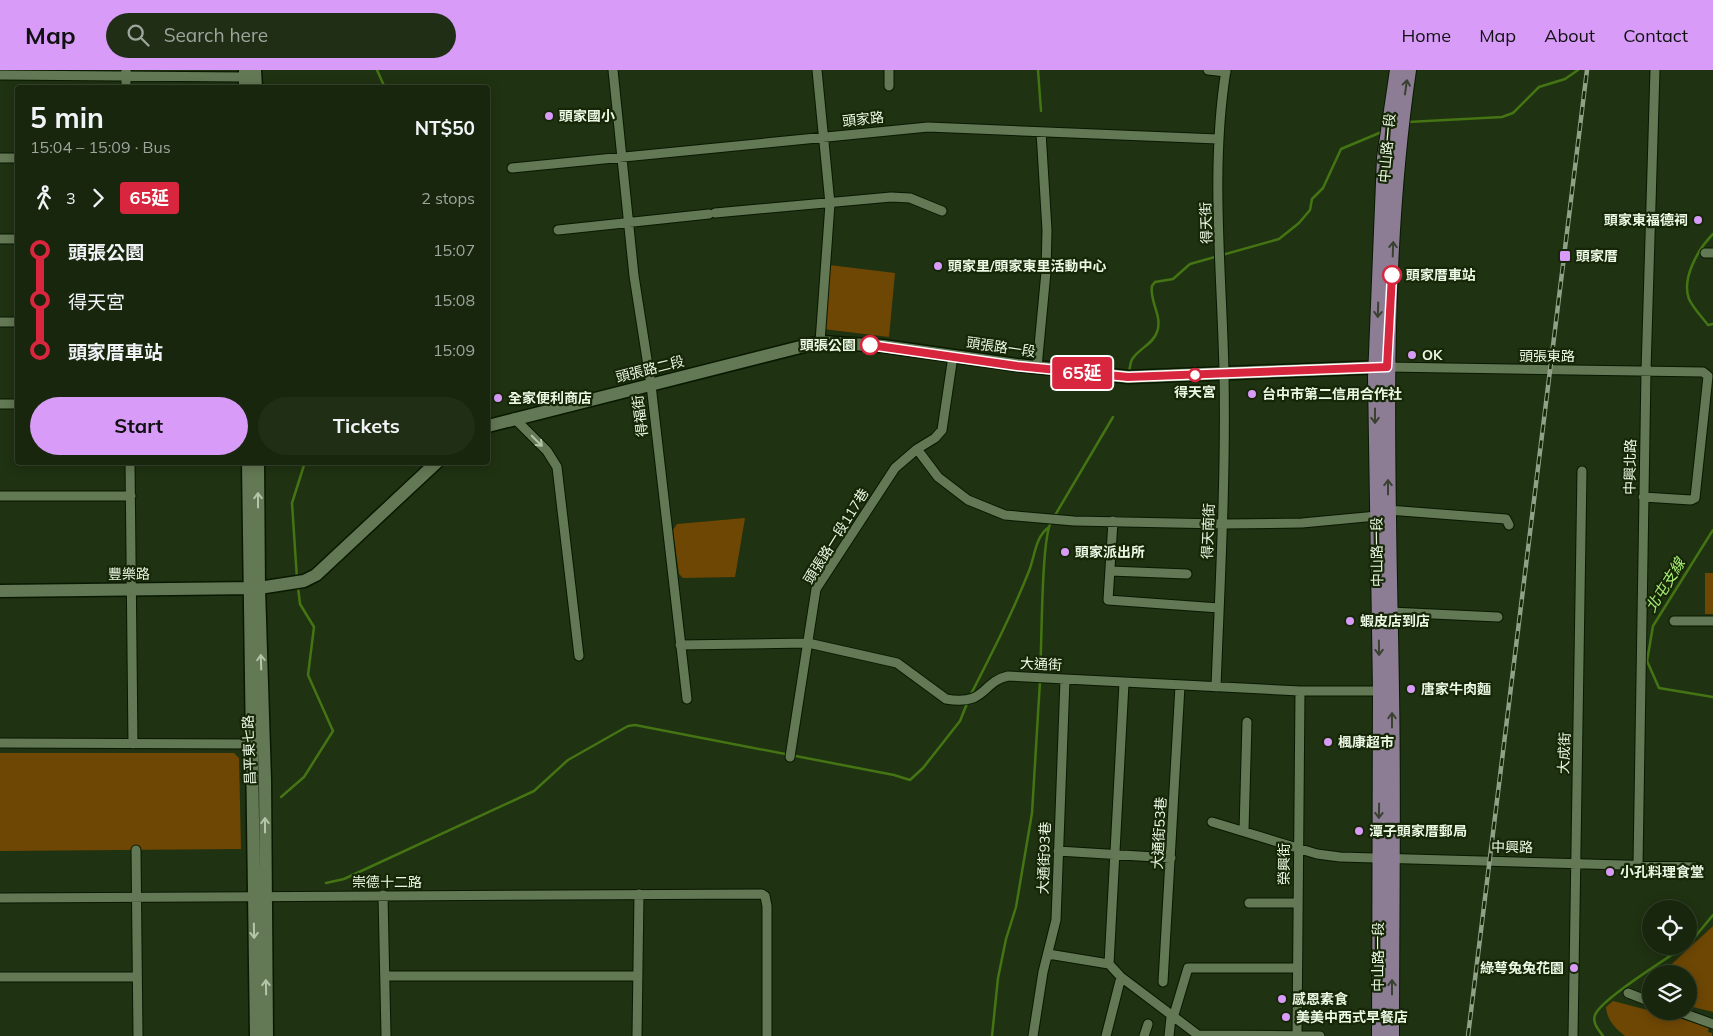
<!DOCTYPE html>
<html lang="en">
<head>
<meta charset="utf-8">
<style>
	body { margin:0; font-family:Mulish,"Noto Sans TC",sans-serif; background:#202e16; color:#f1f3f6; height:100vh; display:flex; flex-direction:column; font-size:19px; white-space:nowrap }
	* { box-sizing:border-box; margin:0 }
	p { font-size:16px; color:#9ea59d }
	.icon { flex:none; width:28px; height:28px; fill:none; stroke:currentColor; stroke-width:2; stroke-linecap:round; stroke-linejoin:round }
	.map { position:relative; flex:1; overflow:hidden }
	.side { position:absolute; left:15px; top:15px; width:475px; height:380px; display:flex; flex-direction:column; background:#17260d; border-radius:5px; box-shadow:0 2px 12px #0003,0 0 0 1px #36432e }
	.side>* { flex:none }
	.badge { padding:0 10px; border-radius:4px; font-size:18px; line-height:32px }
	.tools { position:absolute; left:1642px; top:830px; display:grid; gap:10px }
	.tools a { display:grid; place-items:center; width:55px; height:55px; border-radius:50%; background:#17260d; box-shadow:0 2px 12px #0003,0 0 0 1px #36432e; font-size:25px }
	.map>.badge { position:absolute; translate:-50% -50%; box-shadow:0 0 0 2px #fff }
	.legs { display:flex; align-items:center; gap:8px; height:55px; padding:0 15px; font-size:16px }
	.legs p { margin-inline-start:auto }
	.summary { display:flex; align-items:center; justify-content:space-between; height:85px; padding:0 15px }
	h1 { font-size:28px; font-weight:700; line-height:38px }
	.button { display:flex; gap:10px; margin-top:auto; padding:10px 15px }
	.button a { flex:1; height:58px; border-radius:30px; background:#d89bf8; color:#111; font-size:20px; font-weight:700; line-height:58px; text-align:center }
	.button a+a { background:#202e16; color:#f1f3f6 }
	ul { padding:0 15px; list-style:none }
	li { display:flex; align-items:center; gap:18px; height:50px; font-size:19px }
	li i { display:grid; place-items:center; width:8px; height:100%; margin:0 6px; background:currentColor }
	li i::after { content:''; width:12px; height:12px; margin:-6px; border:4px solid; border-radius:50%; background:#17260d }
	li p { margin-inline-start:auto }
	li:first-child i { background:linear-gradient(#0000 50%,currentColor 0) }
	li:last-child i { background:linear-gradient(currentColor 50%,#0000 0) }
	header { display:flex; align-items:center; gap:30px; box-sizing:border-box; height:70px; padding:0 25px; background:#d89bf8; color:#111 }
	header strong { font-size:24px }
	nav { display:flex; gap:28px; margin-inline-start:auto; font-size:18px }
	.search { width:350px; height:45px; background:#202e16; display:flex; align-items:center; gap:12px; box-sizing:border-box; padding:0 18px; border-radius:28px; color:#9ea59d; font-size:19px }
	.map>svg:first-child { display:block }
</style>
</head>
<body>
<header>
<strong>Map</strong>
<div class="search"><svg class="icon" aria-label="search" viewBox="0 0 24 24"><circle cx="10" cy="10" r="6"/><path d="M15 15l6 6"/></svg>Search here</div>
<nav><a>Home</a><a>Map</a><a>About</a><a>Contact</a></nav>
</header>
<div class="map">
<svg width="1713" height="966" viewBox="0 0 1713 966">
	<rect width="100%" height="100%" fill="#1f3211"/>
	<path fill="#6e4704" d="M 829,195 L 895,203 L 889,267 L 823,259 Z
		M 745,448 L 735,507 L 683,508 L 679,504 L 673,460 L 677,454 Z
		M 1705,503 L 1713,503 L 1713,544 L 1705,544 Z
		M 0,683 L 234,683 L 239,688 L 241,779 L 0,781 Z
		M 1713,856 L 1713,942 L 1689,936 L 1689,904 L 1661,904 Z
		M 1613,931 L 1709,956 L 1708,962 L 1712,963 L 1712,966 L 1625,966 C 1615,958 1607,950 1606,937 Z"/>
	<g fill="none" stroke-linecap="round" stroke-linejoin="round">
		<path stroke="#447413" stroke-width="2.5" d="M 377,0 L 385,18
			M 1038,0 L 1041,41
			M 1408,52 L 1502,47 L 1513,43 L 1539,17 L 1565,9 L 1578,0
			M 1713,164 C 1699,178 1681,208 1689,229 C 1693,238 1702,247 1708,255 L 1713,254
			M 1129,303 C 1130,298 1130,291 1133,288 C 1140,278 1153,274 1157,262 C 1163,246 1149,231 1152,216 L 1155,212 L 1173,209 L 1190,194 L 1279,169 L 1299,153 L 1310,140 L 1312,129 L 1323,118 L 1341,79 L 1384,61
			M 1054,447 L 1113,347
			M 1713,460 L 1653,556 L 1647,591 L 1659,618 L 1713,627
			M 297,509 L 292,433 L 305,392
			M 1040,605 C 1042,578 1041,470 1051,452
			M 970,626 C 991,585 1012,544 1029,501 C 1035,486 1035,467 1049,457
			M 281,727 L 304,707 L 333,661 L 308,605 L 314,557 L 300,534 L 298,517
			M 326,813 L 344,809 L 534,721 L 568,690 L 628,656 L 635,655 L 894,705 L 910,710 L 923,698 L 960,651 L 968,631
			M 1689,874 L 1713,845
			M 992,966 L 998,908 L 1006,869 L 1016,837 L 1032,743 L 1040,611
			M 1603,966 C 1599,960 1592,953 1595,945 C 1601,929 1668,888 1685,876"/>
		<g stroke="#081900" stroke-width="11">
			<path id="street" d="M 126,0 L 126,18
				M 613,0 L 634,206 L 651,315 L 687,629
				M 817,0 L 830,134 L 820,272
				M 889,0 L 889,16
				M 1208,0 L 1226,2
				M 0,5 L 245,7
				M 0,88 L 18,88
				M 512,98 L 928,57 L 1218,69
				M 715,143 L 891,127 L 910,128 L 942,141
				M 558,160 L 709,144
				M 0,169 L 18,169
				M 1705,183 L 1713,183
				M 0,252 L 18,252
				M 1037,297 L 1046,202 L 1047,160 L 1041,62
				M 1387,297 L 1703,302 L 1708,306 L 1695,428 L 1691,430 L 1643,427
				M 0,334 L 18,334
				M 514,348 L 547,381 L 557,397 L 579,586
				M 917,379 L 938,407 L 968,430 L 1005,445 L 1074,451 L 1223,454 L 1302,453 L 1377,446
				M 130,392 L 133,674
				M 0,426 L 131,426
				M 1388,440 L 1506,449 L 1509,455
				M 1113,451 L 1108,530 L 1219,538
				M 1110,501 L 1187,504
				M 1390,542 L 1498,547
				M 1674,551 L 1713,551
				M 680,575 L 808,573 L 897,593 L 946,629 C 987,636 981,612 1008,606 L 1300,621 L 1384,621
				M 1216,617 C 1220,512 1226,408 1224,303 C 1222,203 1210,99 1226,0
				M 0,673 L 251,674
				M 790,687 L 816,519 L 895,398 L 917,379 L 935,368 L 942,360 L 953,286
				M 1212,752 L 1317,784 L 1340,787 L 1696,797
				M 1244,761 L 1247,652
				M 136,780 L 138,966
				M 1058,781 L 1171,788
				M 1638,795 L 1646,301 L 1655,0
				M 383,825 L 386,966
				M 0,828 L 762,824 L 765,826 L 767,836 L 767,966
				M 1249,833 L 1297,833
				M 1048,884 L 1109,894
				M 1109,894 L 1124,613
				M 1109,894 L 1121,907 L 1198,965 L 1320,966
				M 385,906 L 638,906
				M 0,907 L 137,907
				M 1163,912 L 1180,616
				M 1628,923 L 1651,932
				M 1677,941 L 1713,954
				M 1173,948 L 1188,898 L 1297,898
				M 637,966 L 639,824
				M 1033,966 L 1043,902 L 1056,850 L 1065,610
				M 1106,966 L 1121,907
				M 1144,966 L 1148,954
				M 1169,966 L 1171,947
				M 1297,966 L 1300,621
				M 1573,966 L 1582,401"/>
		</g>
		<g stroke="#081900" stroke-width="15">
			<path id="secondary" d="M 245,0 L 245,18
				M 255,0 L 256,18
				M 488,356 L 820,272 L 883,276 L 1017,295 L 1128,307 L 1384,297
				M 248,392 L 256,966
				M 258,392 L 259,518 L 265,710 L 267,966
				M 0,521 L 259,518 L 304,511 L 316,505 L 437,392"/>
		</g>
		<g stroke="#081900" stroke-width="16">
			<path id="primary" d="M 1379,966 L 1380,621 L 1375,308 L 1384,88 L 1397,0
				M 1392,966 C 1392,851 1394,736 1392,621 C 1389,414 1379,205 1409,0"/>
		</g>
		<use href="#street" stroke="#637854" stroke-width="9"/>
		<use href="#secondary" stroke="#637854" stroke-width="12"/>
		<use href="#primary" stroke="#8c7d94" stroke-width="14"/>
		<g stroke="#91a187" stroke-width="4.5">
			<path id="rail" d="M 1468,966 L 1587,0"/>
		</g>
		<use href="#rail" stroke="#162707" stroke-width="2.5" stroke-dasharray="8" stroke-linecap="butt"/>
	</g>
	<defs><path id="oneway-shaft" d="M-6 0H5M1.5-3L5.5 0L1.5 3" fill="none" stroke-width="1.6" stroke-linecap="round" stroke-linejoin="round" transform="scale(1.25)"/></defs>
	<g stroke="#394131">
		<use href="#oneway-shaft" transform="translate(1406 17) rotate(-82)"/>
		<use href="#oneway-shaft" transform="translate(1393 179) rotate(-88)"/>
		<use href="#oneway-shaft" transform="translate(1378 240) rotate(92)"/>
		<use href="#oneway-shaft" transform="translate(1375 346) rotate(90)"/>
		<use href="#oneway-shaft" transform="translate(1388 417) rotate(-90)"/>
		<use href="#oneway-shaft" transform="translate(1379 578) rotate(89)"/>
		<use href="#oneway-shaft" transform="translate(1392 650) rotate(-90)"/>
		<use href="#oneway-shaft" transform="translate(1379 741) rotate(91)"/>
		<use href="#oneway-shaft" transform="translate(1392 917) rotate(-90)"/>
	</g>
	<g stroke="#b5c5aa">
		<use href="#oneway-shaft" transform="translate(537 371) rotate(45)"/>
		<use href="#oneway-shaft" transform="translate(258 430) rotate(-90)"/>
		<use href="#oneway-shaft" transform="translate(261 592) rotate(-92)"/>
		<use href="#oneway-shaft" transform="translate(265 755) rotate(-90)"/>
		<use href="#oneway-shaft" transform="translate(254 861) rotate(89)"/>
		<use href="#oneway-shaft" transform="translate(266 917) rotate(-91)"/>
	</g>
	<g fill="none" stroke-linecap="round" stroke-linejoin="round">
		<g stroke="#fff" stroke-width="11">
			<path id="line-1" d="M 870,275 L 1017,296 L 1128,307 L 1387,297 L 1392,205"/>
		</g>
		<use href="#line-1" stroke="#d7263d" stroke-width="8"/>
	</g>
	<g fill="#d89bf8" stroke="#162707" stroke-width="2">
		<circle cx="549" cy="46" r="5"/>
		<circle cx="1698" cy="150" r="5"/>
		<rect x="1559" y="180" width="12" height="12" rx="2.5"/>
		<circle cx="938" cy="196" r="5"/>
		<circle cx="1412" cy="285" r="5"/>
		<circle cx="1252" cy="324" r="5"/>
		<circle cx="498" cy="328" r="5"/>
		<circle cx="1065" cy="482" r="5"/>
		<circle cx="1350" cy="551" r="5"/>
		<circle cx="1411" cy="619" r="5"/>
		<circle cx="1328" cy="672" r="5"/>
		<circle cx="1359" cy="761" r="5"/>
		<circle cx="1610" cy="802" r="5"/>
		<circle cx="1574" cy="898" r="5"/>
		<circle cx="1282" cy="929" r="5"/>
		<circle cx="1286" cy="947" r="5"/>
	</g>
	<g fill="#fff" stroke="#d7263d" stroke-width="2.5">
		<circle cx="1392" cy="205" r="9"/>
		<circle cx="870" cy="275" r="9"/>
		<circle cx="1195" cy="305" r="6"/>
	</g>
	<g text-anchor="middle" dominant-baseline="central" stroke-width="4.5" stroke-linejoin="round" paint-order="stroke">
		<g font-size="14" font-weight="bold" fill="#ebf8e4" stroke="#162707" text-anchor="start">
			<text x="559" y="46">頭家國小</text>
			<text x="1688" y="150" text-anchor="end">頭家東福德祠</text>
			<text x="1576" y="186">頭家厝</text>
			<text x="948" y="196">頭家里/頭家東里活動中心</text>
			<text x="1422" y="285">OK</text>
			<text x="1262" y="324">台中市第二信用合作社</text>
			<text x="508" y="328">全家便利商店</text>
			<text x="1075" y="482">頭家派出所</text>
			<text x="1360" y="551">蝦皮店到店</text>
			<text x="1421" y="619">唐家牛肉麵</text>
			<text x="1338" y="672">楓康超市</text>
			<text x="1369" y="761">潭子頭家厝郵局</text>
			<text x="1620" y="802">小孔料理食堂</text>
			<text x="1564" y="898" text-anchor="end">綠萼兔兔花園</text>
			<text x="1292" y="929">感恩素食</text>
			<text x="1296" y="947">美美中西式早餐店</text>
		</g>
		<g font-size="14" fill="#ebf8e4" stroke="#162707">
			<text transform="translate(863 49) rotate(-6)">頭家路</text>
			<text transform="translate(1387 78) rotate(-85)">中山路一段</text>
			<text transform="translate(1206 153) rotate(-92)">得天街</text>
			<text transform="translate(1001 277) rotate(8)">頭張路一段</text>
			<text x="1547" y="286">頭張東路</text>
			<text transform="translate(650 299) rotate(-14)">頭張路二段</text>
			<text transform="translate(640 346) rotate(-97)">得福街</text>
			<text transform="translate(1630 397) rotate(-89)">中興北路</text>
			<text transform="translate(1208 461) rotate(-88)">得天南街</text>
			<text transform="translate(836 466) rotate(-58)">頭張路一段117巷</text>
			<text transform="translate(1377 482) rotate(-91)">中山路一段</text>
			<text transform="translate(129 504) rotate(-1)">豐樂路</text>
			<text transform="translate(1041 594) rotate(3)">大通街</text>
			<text transform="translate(249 680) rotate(-92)">昌平東七路</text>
			<text transform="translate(1564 683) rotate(-88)">大成街</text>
			<text transform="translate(1159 763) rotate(-87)">大通街53巷</text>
			<text transform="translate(1512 777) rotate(1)">中興路</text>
			<text transform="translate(1044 788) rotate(-88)">大通街93巷</text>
			<text transform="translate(1284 794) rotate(-90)">榮興街</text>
			<text x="387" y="812">崇德十二路</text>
			<text transform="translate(1378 887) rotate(-90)">中山路一段</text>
		</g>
		<g font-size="14" font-weight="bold" fill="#ebf8e4" stroke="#162707" text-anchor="start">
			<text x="1406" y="205">頭家厝車站</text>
			<text x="856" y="275" text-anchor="end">頭張公園</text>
			<text x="1195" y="322" text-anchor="middle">得天宮</text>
		</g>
		<g font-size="15" font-style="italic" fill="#a9ec76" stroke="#162707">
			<text transform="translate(1665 515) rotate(-58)">北屯支線</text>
		</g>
	</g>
</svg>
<div class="tools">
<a><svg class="icon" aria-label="locate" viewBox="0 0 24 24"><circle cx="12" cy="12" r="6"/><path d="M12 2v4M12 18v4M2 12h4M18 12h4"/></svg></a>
<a><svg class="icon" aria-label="layers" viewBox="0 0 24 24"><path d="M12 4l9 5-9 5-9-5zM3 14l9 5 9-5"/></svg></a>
</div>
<b class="badge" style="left:1082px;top:303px;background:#d7263d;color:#fff">65延</b>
<section class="side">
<div class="summary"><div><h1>5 min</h1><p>15:04 – 15:09 · Bus</p></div><b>NT$50</b></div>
<div class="legs"><svg class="icon" aria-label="walk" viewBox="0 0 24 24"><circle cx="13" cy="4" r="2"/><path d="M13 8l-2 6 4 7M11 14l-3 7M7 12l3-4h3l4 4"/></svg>3<svg class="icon" aria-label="forward" viewBox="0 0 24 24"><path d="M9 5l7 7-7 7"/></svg><b class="badge" style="background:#d7263d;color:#fff">65延</b><p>2 stops</p></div>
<ul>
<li><i style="color:#d7263d"></i><b>頭張公園</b><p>15:07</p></li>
<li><i style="color:#d7263d"></i><span>得天宮</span><p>15:08</p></li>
<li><i style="color:#d7263d"></i><b>頭家厝車站</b><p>15:09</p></li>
</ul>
<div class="button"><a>Start</a><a>Tickets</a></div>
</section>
</div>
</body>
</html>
